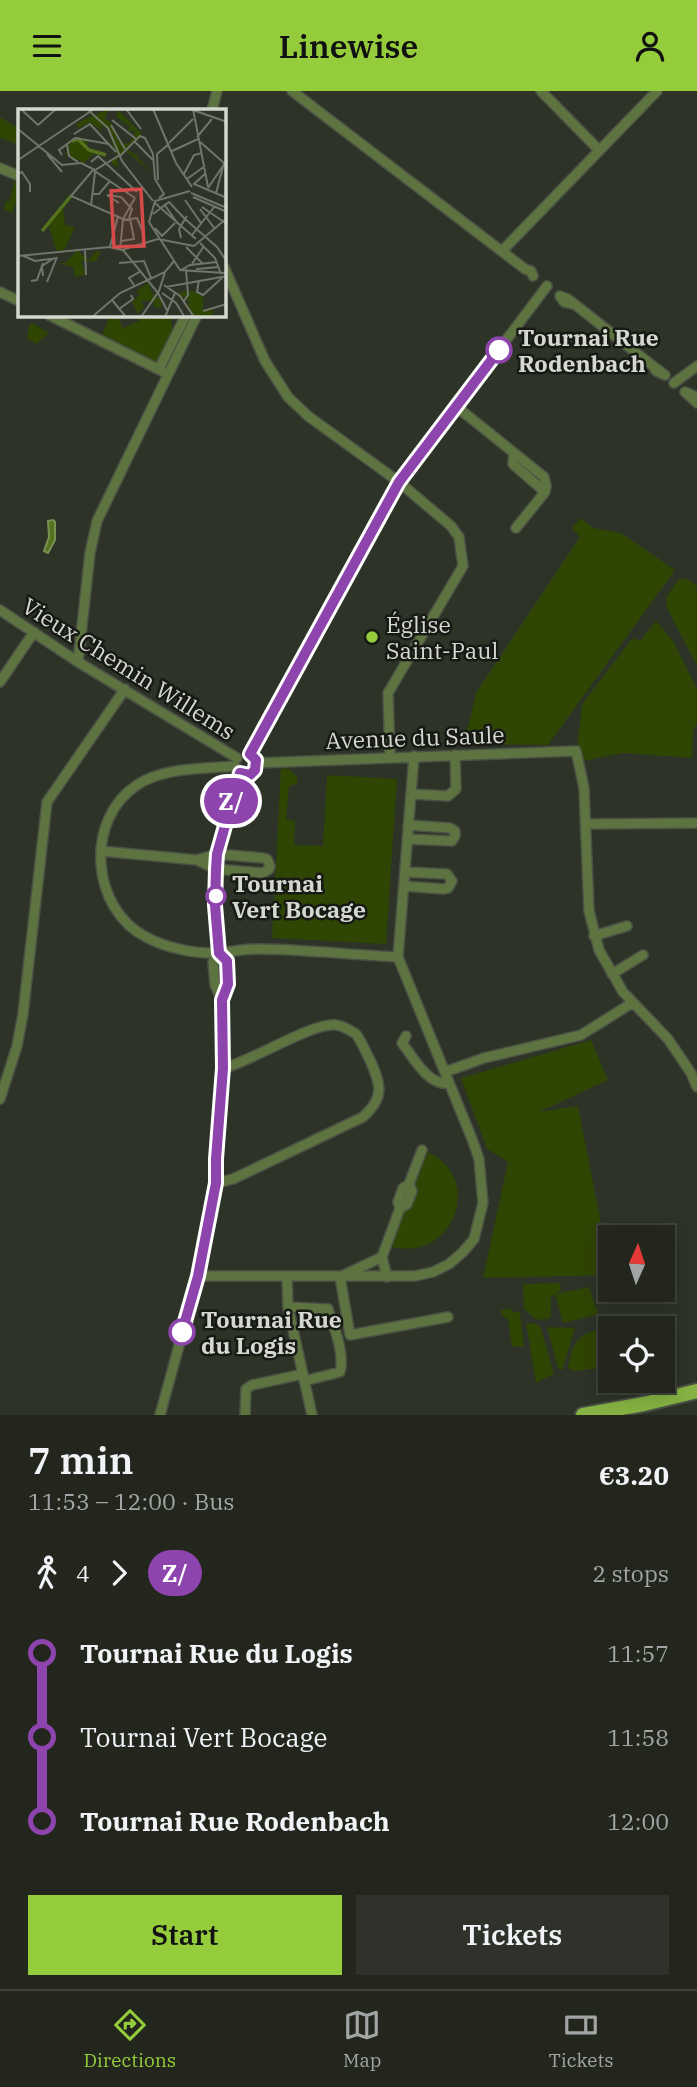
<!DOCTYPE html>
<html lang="en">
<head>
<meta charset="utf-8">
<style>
	body { margin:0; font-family:"IBM Plex Serif",serif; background:#2e322a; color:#f1f3f6; height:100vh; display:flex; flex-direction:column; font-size:26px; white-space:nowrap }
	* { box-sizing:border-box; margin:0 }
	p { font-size:23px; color:#a2a5a4 }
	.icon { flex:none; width:38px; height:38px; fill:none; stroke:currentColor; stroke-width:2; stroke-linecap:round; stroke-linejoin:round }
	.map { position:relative; height:1324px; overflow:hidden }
	.drawer { display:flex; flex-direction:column; background:#22261d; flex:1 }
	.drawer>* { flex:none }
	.badge { padding:0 14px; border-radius:23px; font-size:24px; line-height:46px }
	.needle { width:46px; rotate:3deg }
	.tools { position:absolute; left:598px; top:1134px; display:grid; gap:14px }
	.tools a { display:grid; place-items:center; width:77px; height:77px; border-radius:0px; background:#22261d; box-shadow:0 4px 18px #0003,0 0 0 2px #3f433b; font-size:35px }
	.map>.badge { position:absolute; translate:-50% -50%; box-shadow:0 0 0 4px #fff }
	.legs { display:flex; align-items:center; gap:10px; height:77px; padding:0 28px; font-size:23px }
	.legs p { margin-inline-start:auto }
	.summary { display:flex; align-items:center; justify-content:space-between; height:119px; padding:0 28px }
	h1 { font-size:38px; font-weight:600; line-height:52px }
	.button { display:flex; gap:14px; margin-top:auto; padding:14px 28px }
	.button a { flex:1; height:80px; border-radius:0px; background:#95cc3b; color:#111; font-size:28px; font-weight:600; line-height:80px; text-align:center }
	.button a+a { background:#2e322a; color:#f1f3f6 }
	ul { padding:0 28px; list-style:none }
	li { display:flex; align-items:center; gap:24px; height:84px; font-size:26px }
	li i { display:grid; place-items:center; width:10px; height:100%; margin:0 9px; background:currentColor }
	li i::after { content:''; width:18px; height:18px; margin:-9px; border:5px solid; border-radius:50%; background:#22261d }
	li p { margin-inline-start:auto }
	li:first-child i { background:linear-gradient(#0000 50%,currentColor 0) }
	li:last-child i { background:linear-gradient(currentColor 50%,#0000 0) }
	header { display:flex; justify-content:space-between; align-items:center; height:91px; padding:0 28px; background:#95cc3b; color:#111; font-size:32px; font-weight:600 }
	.menu { display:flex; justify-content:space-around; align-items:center; height:98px; border-top:2px solid #3f433b; background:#22261d; font-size:19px; color:#a2a5a4 }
	.menu a { display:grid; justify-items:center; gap:4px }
	.menu .on { color:#95cc3b }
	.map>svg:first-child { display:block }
</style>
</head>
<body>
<header><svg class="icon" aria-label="menu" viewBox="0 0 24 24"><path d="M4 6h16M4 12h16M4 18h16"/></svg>Linewise<svg class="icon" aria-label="person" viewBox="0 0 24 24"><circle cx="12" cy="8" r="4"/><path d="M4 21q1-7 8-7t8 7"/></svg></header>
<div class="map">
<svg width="697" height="1324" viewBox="0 0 697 1324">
	<rect width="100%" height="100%" fill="#2d3327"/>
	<path fill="#2f4504" d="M 0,26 L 19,38 L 19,54 L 0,47 Z
		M 14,91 L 19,93 L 19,102 L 12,122 L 5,119 L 4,116 L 6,110 L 9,111 Z
		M 110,224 L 117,224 L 123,237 L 139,230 L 137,224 L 176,224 L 175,228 L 171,229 L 173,240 L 160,269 L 156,271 L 102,244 Z
		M 32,232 L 49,242 L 36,253 L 27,247 L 29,235 Z
		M 581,427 L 593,437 L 621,442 L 675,479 L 548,654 L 464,653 L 476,602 L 580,446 L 572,437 Z
		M 679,488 L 688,488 L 697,495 L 697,575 L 666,515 L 667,505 Z
		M 656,530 L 673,550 L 697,598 L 697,633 L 693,639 L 692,667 L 623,662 L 583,670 L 577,657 L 582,613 L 630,550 L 635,547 L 640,550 Z
		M 281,677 L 291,679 L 297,686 L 297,693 L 289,695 L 286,728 L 295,730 L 294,754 L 323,755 L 327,684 L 397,688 L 386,853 L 272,847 Z
		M 591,949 L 608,989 L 539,1021 L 578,1015 L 611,1184 L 483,1187 L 508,1071 L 487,1058 L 461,987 Z
		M 428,1061 C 485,1088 454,1171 391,1156 Z
		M 560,1192 L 561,1199 L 551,1206 L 551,1227 L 537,1229 L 524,1218 L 523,1193 Z
		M 589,1196 L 597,1220 L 596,1224 L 563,1232 L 555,1203 Z
		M 510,1217 L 512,1220 L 520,1222 L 524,1256 L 512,1255 L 508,1229 L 501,1223 L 501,1219 Z
		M 526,1232 L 536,1233 L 541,1237 L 554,1283 L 536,1292 Z
		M 547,1236 L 575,1237 L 562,1280 L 558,1277 Z
		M 604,1237 L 611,1265 L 609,1276 L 574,1280 L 568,1277 C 572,1252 578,1242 604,1237 Z"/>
	<path fill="#53731f" stroke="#7a9154" stroke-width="2" d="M 53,429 L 55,431 L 55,449 L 48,462 L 44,460 L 49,446 L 48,430 Z"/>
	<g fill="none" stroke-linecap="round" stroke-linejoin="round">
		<g stroke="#4b5145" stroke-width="12">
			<path id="street" d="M 292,0 L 525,178 L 531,180 L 533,185
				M 541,0 L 599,59
				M 212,19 L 217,0
				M 0,77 L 19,85
				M 502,160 L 657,0
				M 224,176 L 265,270 L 288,306 L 308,325 L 399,391 L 451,435 L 459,446 L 463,475 L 388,602 L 390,666
				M 0,201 L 19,210
				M 572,213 L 564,211 L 560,205 L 568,208 L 653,275
				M 49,224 L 168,283
				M 653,275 L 665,284 L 656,280 Z
				M 159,278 L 186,224
				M 674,292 L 697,275
				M 697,306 L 685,301 L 697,312
				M 457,316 L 544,386 L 546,395 L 545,401 L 516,437
				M 514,362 L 513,373 L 545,401
				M 0,519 L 78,571 L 237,667
				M 78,571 L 90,462 L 97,430 L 197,224
				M 0,591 L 34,541
				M 250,663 L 399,391 L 547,195
				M 257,672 L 576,660 L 584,697 L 589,820 L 599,859 L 623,901 L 668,948 L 691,982 L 697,996
				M 235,675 C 203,678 164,676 137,694 C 84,729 91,818 146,846 C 166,857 195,863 218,862 C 230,861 243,858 255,858 C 303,858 351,864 398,866
				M 240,682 L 250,683 L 255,679 L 257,672
				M 411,703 L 448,705 L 456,698 L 455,664
				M 587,733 L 697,732
				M 407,748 L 452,750 L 455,745 L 455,740 L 450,737 L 408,734
				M 101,760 L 197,769
				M 217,763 L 263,767 L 267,768 L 270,775 L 269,778 L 263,782 L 216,778 L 197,769 Z
				M 404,795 L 443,798 L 448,797 L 452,790 L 447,783 L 405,781
				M 594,845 L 627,835
				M 612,883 L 643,864
				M 222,909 L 228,893 L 227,870 L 219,862 L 216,814 L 217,763 L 240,682
				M 406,945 L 402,952 C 413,966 429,996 449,992
				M 445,981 L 484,967 L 581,944 L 632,912
				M 0,1008 L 17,955 L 23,923 L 47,711 L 125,598
				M 216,1092 L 233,1088 L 363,1026 C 385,1006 381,994 370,969 C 365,960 362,951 356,943 C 350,939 344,935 336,934 C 313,931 252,970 224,977
				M 400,1117 L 398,1111 L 403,1097 L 409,1093 L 422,1059
				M 382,1166 L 400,1117 L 407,1113 L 412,1100 L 409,1093
				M 198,1185 L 415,1185 L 433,1181 L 449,1173 L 463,1161 L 474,1148 L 483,1112 L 479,1068 L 472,1048 L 398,866 L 414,665
				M 287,1185 L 288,1216 L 312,1324
				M 387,1186 L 382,1166 L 340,1186 L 350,1244 L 448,1226
				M 288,1216 L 328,1218 C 334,1236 345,1263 340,1281 L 304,1290
				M 160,1324 L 198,1185 L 216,1092 L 224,952 L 222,909 L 215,894 L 213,871 L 219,862
				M 245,1324 L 246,1298 L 252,1294 L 303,1283"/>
		</g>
		<g stroke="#4b5145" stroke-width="18">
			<path id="primary" d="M 583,1324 L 644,1313 L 697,1300"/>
		</g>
		<use href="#street" stroke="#5d7340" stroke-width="9"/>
		<use href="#primary" stroke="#86b343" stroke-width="14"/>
	</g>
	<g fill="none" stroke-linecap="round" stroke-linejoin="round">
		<g stroke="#fff" stroke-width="16">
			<path id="line-1" d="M 182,1241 L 198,1185 L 216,1092 L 216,1068 L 223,977 L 222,909 L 228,893 L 227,870 L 219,862 L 215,814 L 216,778 L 217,763 L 240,682 L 250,684 L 255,679 L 256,669 L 250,663 L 399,391 L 499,259"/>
		</g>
		<use href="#line-1" stroke="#8e44ad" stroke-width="10"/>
	</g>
	<g fill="#fff" stroke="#8e44ad" stroke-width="3.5">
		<circle cx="499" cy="259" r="12"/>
		<circle cx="216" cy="805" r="9"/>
		<circle cx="182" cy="1241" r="12"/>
	</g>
	<circle fill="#95cc3b" stroke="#171a14" stroke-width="2.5" cx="372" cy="546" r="7"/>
	<g text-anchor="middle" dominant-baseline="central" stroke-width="5" stroke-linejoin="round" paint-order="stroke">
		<g font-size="23" font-weight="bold" fill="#d4d8d0" stroke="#171a14" text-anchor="start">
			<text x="518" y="246">Tournai Rue<tspan x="518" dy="26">Rodenbach</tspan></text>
			<text x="232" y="792">Tournai<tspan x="232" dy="26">Vert Bocage</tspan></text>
			<text x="201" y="1228">Tournai Rue<tspan x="201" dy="26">du Logis</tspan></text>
		</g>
		<g font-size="23" fill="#d4d8d0" stroke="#171a14" text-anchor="start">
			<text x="386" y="533">Église<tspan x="386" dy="26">Saint-Paul</tspan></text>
		</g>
		<g font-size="23" fill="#d4d8d0" stroke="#171a14">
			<text transform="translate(129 577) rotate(32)">Vieux Chemin Willems</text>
			<text transform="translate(415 646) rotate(-2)">Avenue du Saule</text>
		</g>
	</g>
	<g transform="translate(18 18)">
		<rect width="208" height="208" fill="#2d3327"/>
		<path d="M 90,0 L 87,10 L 93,14 L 102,35 L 112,34 L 118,22 L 109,22 L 112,18 L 99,8 L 99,0 L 124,25 L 107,40 L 119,46 L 122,40 L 119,48 L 135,64 L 106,41 L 99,51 L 101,58 L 95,56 L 92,52 L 100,49 L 89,19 L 81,17 L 85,23 L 72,13 L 61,19 L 57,15 ZM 59,30 L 71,32 L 67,37 L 77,43 L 66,54 L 47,45 L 52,33 ZM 45,98 L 47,116 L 57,118 L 46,142 L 38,141 L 30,115 ZM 59,141 L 71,151 L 78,142 L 83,143 L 78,152 L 63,152 L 68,166 L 56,168 L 56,158 L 39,154 L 48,154 ZM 130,174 L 136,188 L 144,190 L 143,199 L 136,198 L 135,191 L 123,192 L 126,198 L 120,205 L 114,193 L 122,185 L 118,182 ZM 175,182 L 185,187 L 185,202 L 196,201 L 193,208 L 176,208 L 170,196 L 173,191 L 169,195 L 170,188 L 163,188 L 162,183 Z" fill="#2f4504"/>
		<path fill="none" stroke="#53731f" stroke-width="3.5" d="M 54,32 L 60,30 L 71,41 L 88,46M 24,122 L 53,87"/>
		<path fill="none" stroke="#70756b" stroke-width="2" d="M 3,0 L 20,16M 69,0 L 90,19 L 104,52 L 135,92M 108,0 L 123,20M 135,0 L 158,54 L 174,78M 175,0 L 190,78M 175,1 L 209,13M 94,11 L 118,30M 20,16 L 38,0M 93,16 L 107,40M 0,20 L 44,56 L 63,54 L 77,61 L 102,46M 56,25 L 72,15 L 98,43M 179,28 L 194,10M 57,29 L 91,35M 116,32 L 136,52M 181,32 L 206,54M 151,34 L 175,10M 49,36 L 51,47 L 60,53M 154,42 L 180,30M 29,45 L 44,63M 44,46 L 41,41 L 57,29M 102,47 L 122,27 L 127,29 L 135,45 L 137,70 L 146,85 L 141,89M 0,51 L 76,0M 73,53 L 80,47 L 119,83M 75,61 L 53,87 L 105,110M 75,61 L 117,89M 188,64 L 176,75 L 209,89M 0,65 L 4,63 L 12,75 L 12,83M 166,65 L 176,46 L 184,44M 169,70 L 187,57M 140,71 L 139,45 L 151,35M 190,79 L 209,51M 172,82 L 137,92 L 131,113 L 162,161 L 207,164M 173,84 L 209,99M 198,84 L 206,54M 75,85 L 81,85 L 92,72M 103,88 L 114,100 L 111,109M 175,88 L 209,103M 167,91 L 183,114M 101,94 L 89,86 L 103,88M 137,94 L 178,130M 146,95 L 160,115M 73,97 L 77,63M 184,98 L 209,115M 182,100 L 197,120M 135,105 L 151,93 L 167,110M 105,110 L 117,89M 167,110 L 199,138 L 209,153M 105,111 L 119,109 L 126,126M 137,119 L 144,127 L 157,114M 174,126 L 197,97M 163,129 L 161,120 L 169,107M 140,130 L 176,137M 104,132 L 116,130 L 112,109M 182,134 L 197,149 L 203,165M 176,137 L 209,109M 92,138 L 100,107M 168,138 L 184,154M 67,141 L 68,166M 102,141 L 105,111M 105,141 L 140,184M 0,147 L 91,138 L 104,141 L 140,130M 6,147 L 17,152 L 39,149M 101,154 L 126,152 L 133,169M 174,155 L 186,137M 178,160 L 201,158M 163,161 L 172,156 L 199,153M 25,167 L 24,157 L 36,149M 181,171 L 179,183 L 185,186 L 204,169M 13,172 L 19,171 L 25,154M 29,173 L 39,148M 116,176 L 111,169 L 123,162M 146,176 L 162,187 L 176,208M 148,178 L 209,167M 140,184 L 150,203M 144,184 L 158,194 L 166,207M 94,191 L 108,208M 166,192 L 170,186 L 168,160M 101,200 L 115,190 L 113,186M 185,202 L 209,195M 74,208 L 102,184 L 147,163 L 156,152M 123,208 L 141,182 L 147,163M 147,208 L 157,184"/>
		<path fill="#d64b4a" fill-opacity="0.15" stroke="#d64b4a" stroke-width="3.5" d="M 123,80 L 126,137 L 96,138 L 93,82 Z"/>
		<rect width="208" height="208" fill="none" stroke="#d4d8d0" stroke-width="3.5"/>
	</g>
</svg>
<div class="tools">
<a><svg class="needle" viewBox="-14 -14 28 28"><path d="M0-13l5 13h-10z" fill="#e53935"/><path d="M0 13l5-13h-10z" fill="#a2a5a4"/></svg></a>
<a><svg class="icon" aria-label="locate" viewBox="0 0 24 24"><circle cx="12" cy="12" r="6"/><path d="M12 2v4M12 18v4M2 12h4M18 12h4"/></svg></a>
</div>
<b class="badge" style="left:231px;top:710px;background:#8e44ad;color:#fff">Z/</b>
</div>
<section class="drawer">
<div class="summary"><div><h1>7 min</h1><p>11:53 – 12:00 · Bus</p></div><b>€3.20</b></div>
<div class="legs"><svg class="icon" aria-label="walk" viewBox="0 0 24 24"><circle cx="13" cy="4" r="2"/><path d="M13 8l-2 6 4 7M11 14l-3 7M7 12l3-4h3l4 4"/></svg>4<svg class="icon" aria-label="forward" viewBox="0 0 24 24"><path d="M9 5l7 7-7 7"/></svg><b class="badge" style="background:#8e44ad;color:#fff">Z/</b><p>2 stops</p></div>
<ul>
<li><i style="color:#8e44ad"></i><b>Tournai Rue du Logis</b><p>11:57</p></li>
<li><i style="color:#8e44ad"></i><span>Tournai Vert Bocage</span><p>11:58</p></li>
<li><i style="color:#8e44ad"></i><b>Tournai Rue Rodenbach</b><p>12:00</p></li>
</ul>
<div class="button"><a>Start</a><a>Tickets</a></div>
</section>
<nav class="menu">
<a class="on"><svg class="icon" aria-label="directions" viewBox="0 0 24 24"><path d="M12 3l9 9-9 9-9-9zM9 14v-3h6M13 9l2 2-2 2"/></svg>Directions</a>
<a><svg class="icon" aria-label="map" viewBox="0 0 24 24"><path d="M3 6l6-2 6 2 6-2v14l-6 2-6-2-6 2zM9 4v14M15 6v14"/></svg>Map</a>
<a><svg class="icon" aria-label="tickets" viewBox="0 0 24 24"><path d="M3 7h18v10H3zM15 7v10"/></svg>Tickets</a>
</nav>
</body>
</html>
